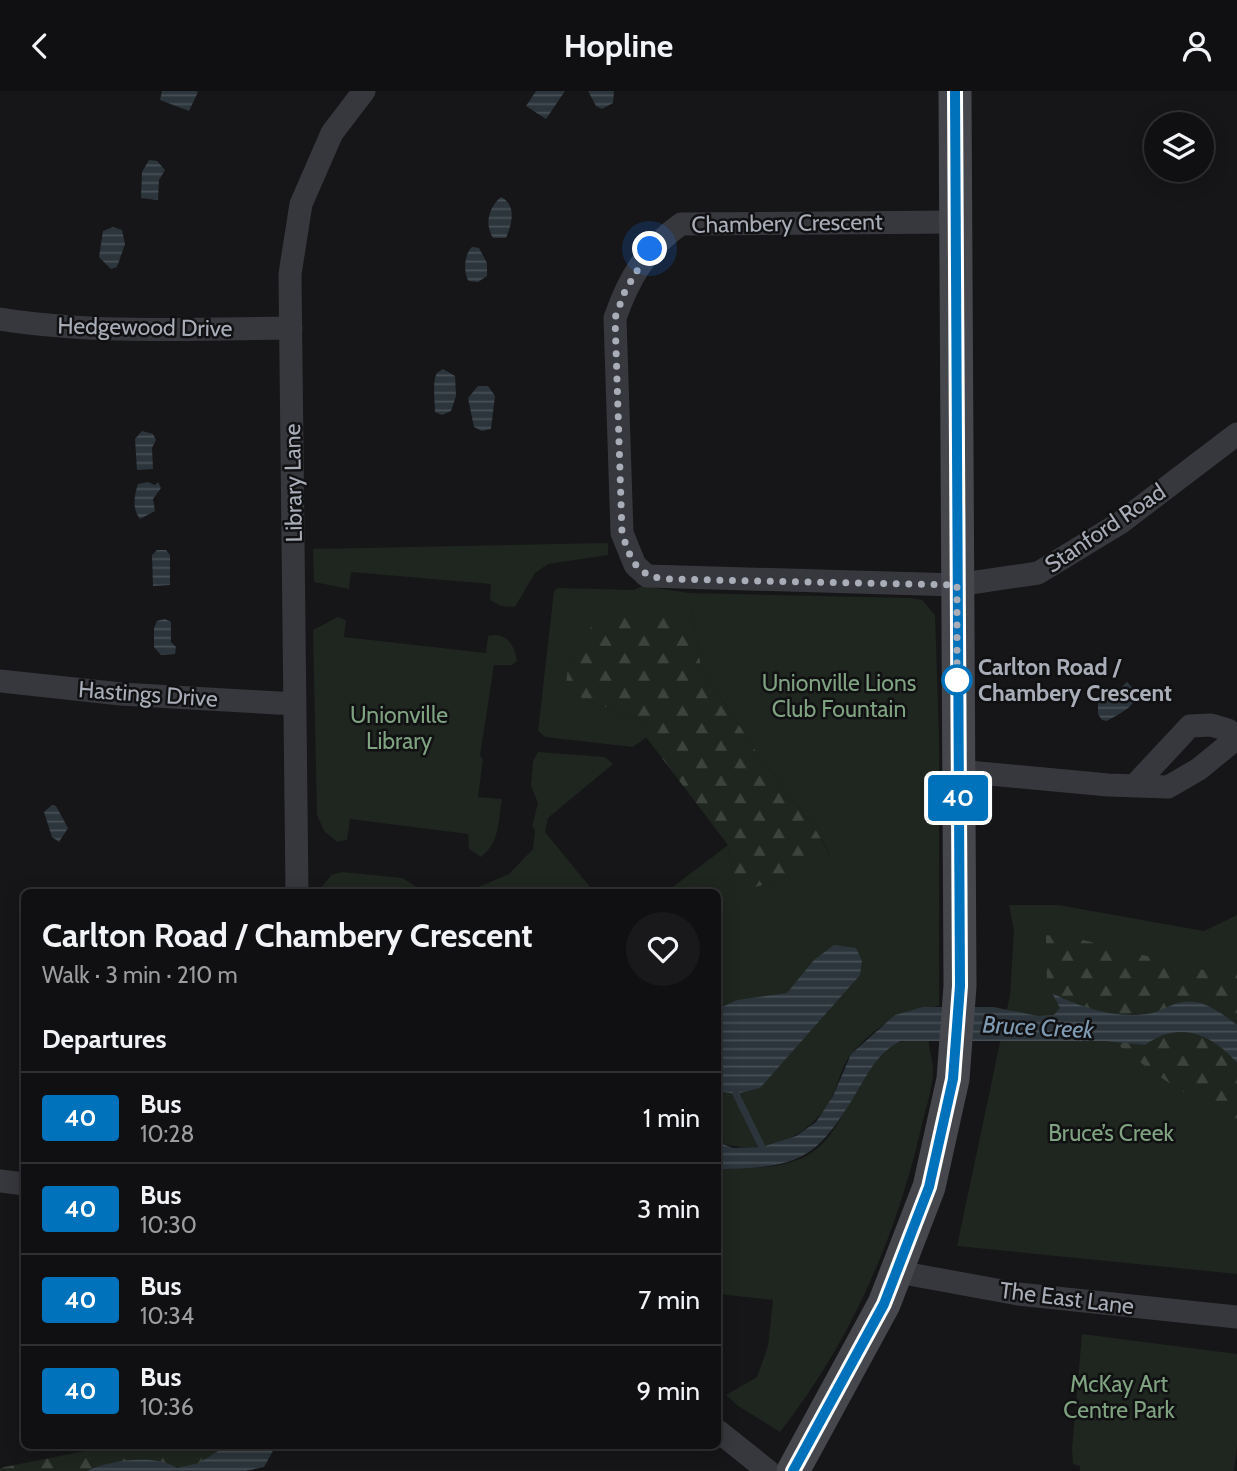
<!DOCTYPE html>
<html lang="en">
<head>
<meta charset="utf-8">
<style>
	body { margin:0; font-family:Cabin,sans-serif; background:#19191b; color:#f1f3f6; height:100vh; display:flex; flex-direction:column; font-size:26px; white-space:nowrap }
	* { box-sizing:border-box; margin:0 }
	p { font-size:23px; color:#9c9d9f }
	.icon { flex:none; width:38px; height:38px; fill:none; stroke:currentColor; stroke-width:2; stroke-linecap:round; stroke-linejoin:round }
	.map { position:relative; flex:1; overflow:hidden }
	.sheet { position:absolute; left:21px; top:798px; width:700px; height:560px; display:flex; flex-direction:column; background:#101012; border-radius:10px; box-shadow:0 4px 18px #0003,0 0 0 2px #303032 }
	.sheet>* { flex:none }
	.badge { padding:0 14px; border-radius:5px; font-size:24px; line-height:46px }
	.controls { position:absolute; left:1144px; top:21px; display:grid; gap:14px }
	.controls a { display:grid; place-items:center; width:70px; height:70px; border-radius:50%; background:#101012; box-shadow:0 4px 18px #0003,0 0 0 2px #303032; font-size:35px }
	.you { position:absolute; width:35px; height:35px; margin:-18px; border:5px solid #fff; border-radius:50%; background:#1a73e8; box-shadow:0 0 0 10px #1a73e833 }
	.map>.badge { position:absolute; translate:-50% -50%; box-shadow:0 0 0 4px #fff }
	h2 { padding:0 21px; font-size:26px; line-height:63px }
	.round { display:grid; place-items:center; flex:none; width:74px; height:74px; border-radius:37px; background:#19191b }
	.overview { display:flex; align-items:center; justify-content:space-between; height:119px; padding:0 21px }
	h1 { font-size:33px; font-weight:800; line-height:52px }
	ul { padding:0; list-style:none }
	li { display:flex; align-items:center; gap:21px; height:91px; padding:0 21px; border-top:2px solid #303032 }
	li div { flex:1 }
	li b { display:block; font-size:26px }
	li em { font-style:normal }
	li .badge { min-width:77px; font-weight:700; text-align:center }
	header { display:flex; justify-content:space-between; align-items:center; height:91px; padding:0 21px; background:#101012; font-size:32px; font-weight:800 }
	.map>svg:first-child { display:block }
</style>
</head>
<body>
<header><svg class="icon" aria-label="back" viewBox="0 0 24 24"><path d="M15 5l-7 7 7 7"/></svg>Hopline<svg class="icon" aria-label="person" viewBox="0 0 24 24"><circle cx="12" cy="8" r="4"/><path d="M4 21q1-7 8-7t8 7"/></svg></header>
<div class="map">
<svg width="1237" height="1380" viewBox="0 0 1237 1380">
	<defs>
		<pattern id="forest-firs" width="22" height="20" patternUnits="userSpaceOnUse" patternTransform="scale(1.75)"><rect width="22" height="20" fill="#1e261f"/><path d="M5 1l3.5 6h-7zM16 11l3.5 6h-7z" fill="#3c433d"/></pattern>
		<pattern id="water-rules" width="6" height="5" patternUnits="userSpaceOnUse" patternTransform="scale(1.75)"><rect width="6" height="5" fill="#2c353c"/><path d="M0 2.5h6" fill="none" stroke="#485056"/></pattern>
	</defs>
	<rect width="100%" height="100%" fill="#161618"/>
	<path fill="#1e261f" d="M 608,452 L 608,464 L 548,473 L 535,482 L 515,516 L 501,515 L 490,509 L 491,493 L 351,481 L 349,498 L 314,491 L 313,458 Z
		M 642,495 L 689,502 L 911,507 L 922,509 L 935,524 L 939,644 L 939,915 C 900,921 880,931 852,962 C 841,975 839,992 832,1006 C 810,1048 762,1066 718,1051 L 718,802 L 666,801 L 728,754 L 735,800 L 775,791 L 830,763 L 817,741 L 760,666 L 701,577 L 692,520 L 570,563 L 567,592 L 583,608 L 639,628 L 650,644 L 633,656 L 545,646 L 538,640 L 554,500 L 558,497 L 634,499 Z
		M 338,526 L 346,529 L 344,546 L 486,562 L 488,545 C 506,540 515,554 517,570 L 512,574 L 494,574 L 480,665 L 483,668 L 478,706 L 502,708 C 498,731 500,751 481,766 L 469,758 L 468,743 L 350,728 L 347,749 L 337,751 L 324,740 L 317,724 L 313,539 Z
		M 538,661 L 605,666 L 613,673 L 548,727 L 545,741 L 594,801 L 467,801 L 509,783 L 533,758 L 535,739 L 532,735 L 538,712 L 531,695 L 533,670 Z
		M 342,781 L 403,787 L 419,798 L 462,801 L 318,801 L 331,784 Z
		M 1009,814 L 1058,814 L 1204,840 L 1237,824 L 1237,1183 L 957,1155 L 1010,904 L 1014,839 Z
		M 929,947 C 928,958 933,968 933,979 C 933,999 924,1022 920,1042 C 894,1151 849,1253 780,1341 L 738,1315 L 726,1304 L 757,1286 L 768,1255 L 773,1209 L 718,1203 L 718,1078 C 746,1077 782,1079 808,1064 C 848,1041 854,976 892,955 C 903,948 917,948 929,947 Z
		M 1082,1243 L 1237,1263 L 1237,1355 L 1234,1380 L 1080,1380 L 1080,1375 L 1073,1373 L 1072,1358 Z"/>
	<path fill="url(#forest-firs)" d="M 692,520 L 701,577 L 760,666 L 817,741 L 830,764 L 775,791 L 735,801 L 728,754 L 646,646 L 649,643 L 639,628 L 583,608 L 566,592 L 570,563 L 599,526 Z
		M 1046,844 L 1075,847 L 1203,879 L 1237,866 L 1237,1029 C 1165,999 1107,944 1047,895 Z
		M 110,1355 L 254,1355 L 240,1380 L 0,1380 L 0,1377 Z"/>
	<path fill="url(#water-rules)" d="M 162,0 L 196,0 L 198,1 L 189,20 L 160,9 Z
		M 536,0 L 565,0 L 546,28 L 526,15 Z
		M 588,0 L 614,0 L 613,12 L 602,18 L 596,15 Z
		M 149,69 L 157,70 L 165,79 L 159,89 L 158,109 L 141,107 L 142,81 Z
		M 501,106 C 517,114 512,133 506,147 L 493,147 C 484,133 489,116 501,106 Z
		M 113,136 L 122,139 L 125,153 L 117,176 L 111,178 L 99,166 L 103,140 Z
		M 472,156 L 479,157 L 487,172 L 487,185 L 478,191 L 469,190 C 463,183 464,163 472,156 Z
		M 443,278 L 455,285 L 456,305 L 451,320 L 442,324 L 435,321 C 435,310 432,290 437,282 Z
		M 478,295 L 488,295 L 495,305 L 491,338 L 482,340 L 474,336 L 468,307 Z
		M 142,340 L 153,343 L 156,349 L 152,357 L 153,378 L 137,379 L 135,348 Z
		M 148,391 L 155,394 L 158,391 L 161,397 L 153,408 L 155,420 L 140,428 C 132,418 134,405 138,393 Z
		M 157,459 L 166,459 L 170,464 L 170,494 L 153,495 L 152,464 Z
		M 165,528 L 171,531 L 171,551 L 176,556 L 175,563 L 161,564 L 154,556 L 154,537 L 157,530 Z
		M 1127,591 C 1148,611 1123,620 1107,630 L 1102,629 L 1098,623 L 1098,610 L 1112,605 Z
		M 52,714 L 56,715 L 68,737 L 59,751 L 52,746 L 44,721 Z
		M 834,854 L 856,857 L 862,870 L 860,884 L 760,997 L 736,1003 L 718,1000 L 718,918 L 737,909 L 787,902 L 814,869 Z
		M 1052,902 C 1082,917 1118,929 1152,922 C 1163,919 1173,912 1183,911 C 1204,908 1221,922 1237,934 L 1237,972 C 1212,943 1179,929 1145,954 L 1105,950 L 901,950 C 881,960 873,974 862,992 C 818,1067 805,1077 718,1078 L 718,1051 L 733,1057 L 762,1056 L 796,1045 L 816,1031 L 833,1005 L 851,963 L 895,924 L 923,916 L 993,916 L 1038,925 L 1054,924 L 1060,917 Z
		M 226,1355 L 280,1355 L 274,1358 L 264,1376 L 245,1380 L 87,1380 C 110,1369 156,1363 177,1377 L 199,1372 Z"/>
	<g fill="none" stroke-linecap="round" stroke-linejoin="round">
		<path stroke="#2c353c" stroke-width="7" d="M 736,1003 L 762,1056"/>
		<path stroke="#37383d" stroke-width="23" d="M 956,131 L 681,133 C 646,158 629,187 615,227 L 622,442 L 635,474 L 647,485 L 957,494 L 1038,482 L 1120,432 L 1237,343
			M 0,228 C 96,243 194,238 291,237
			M 0,590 L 121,603 L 295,613
			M 958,680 L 1108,694 L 1168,696 L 1199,678 L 1232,651 L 1228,639 L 1211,634 L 1190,635 L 1134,695
			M 297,802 L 290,183 L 301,113 L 332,42 L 364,0
			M 0,1090 L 24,1093
			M 898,1181 L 1018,1203 L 1237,1226
			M 718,1340 L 768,1380"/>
		<path stroke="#45474d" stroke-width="33" d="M 793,1380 L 884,1213 L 929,1096 L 953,988 L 960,895 L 955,0"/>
	</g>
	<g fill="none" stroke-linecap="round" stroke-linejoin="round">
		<g stroke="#fff" stroke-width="16">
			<path id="line" d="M 793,1380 L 884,1213 L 929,1096 L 953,988 L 960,895 L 955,0"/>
		</g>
		<use href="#line" stroke="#0072bc" stroke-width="10"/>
		<path stroke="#a8adb8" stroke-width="7" stroke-dasharray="0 12.6" d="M 650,158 L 625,200 L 615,227 L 622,442 C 631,469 635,484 665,488 L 957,494 L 957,598 L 957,589"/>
	</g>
	<circle fill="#fff" stroke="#0072bc" stroke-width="3.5" cx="957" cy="589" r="14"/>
	<g text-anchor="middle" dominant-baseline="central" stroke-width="5" stroke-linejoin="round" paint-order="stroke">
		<g font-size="23" fill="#a8adb8" stroke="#111113">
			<text transform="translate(787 132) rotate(-1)">Chambery Crescent</text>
			<text transform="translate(145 236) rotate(1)">Hedgewood Drive</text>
			<text transform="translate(293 392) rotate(-91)">Library Lane</text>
			<text transform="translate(1105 437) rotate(-34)">Stanford Road</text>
			<text transform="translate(148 603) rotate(4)">Hastings Drive</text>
			<text transform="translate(1067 1207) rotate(7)">The East Lane</text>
		</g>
		<g font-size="23" font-weight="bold" fill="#a8adb8" stroke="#111113" text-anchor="start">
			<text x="978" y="576">Carlton Road /<tspan x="978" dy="26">Chambery Crescent</tspan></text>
		</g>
		<g font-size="23" fill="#7fa381" stroke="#111113">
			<text x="839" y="592">Unionville Lions<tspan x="839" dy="26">Club Fountain</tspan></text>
			<text x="399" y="624">Unionville<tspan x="399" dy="26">Library</tspan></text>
			<text x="1111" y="1042">Bruce’s Creek</text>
			<text x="1119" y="1293">McKay Art<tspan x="1119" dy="26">Centre Park</tspan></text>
		</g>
		<g font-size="24" font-style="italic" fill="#7f9bb3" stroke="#111113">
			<text transform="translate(1038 936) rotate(3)">Bruce Creek</text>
		</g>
	</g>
</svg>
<div class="controls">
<a><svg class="icon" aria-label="layers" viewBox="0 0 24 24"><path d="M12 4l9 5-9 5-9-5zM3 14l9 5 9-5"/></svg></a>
</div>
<div class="you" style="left:650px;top:158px"></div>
<b class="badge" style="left:958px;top:707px;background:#0072bc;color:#fff">40</b>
<section class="sheet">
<div class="overview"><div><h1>Carlton Road / Chambery Crescent</h1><p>Walk · 3 min · 210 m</p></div><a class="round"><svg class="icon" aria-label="heart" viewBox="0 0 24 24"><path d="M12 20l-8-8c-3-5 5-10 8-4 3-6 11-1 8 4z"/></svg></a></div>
<h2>Departures</h2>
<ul>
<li><span class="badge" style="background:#0072bc;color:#fff">40</span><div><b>Bus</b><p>10:28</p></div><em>1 min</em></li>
<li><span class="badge" style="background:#0072bc;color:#fff">40</span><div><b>Bus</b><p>10:30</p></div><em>3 min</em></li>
<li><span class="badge" style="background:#0072bc;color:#fff">40</span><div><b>Bus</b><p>10:34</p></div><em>7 min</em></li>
<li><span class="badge" style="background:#0072bc;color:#fff">40</span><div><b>Bus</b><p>10:36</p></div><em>9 min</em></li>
</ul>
</section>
</div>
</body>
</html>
